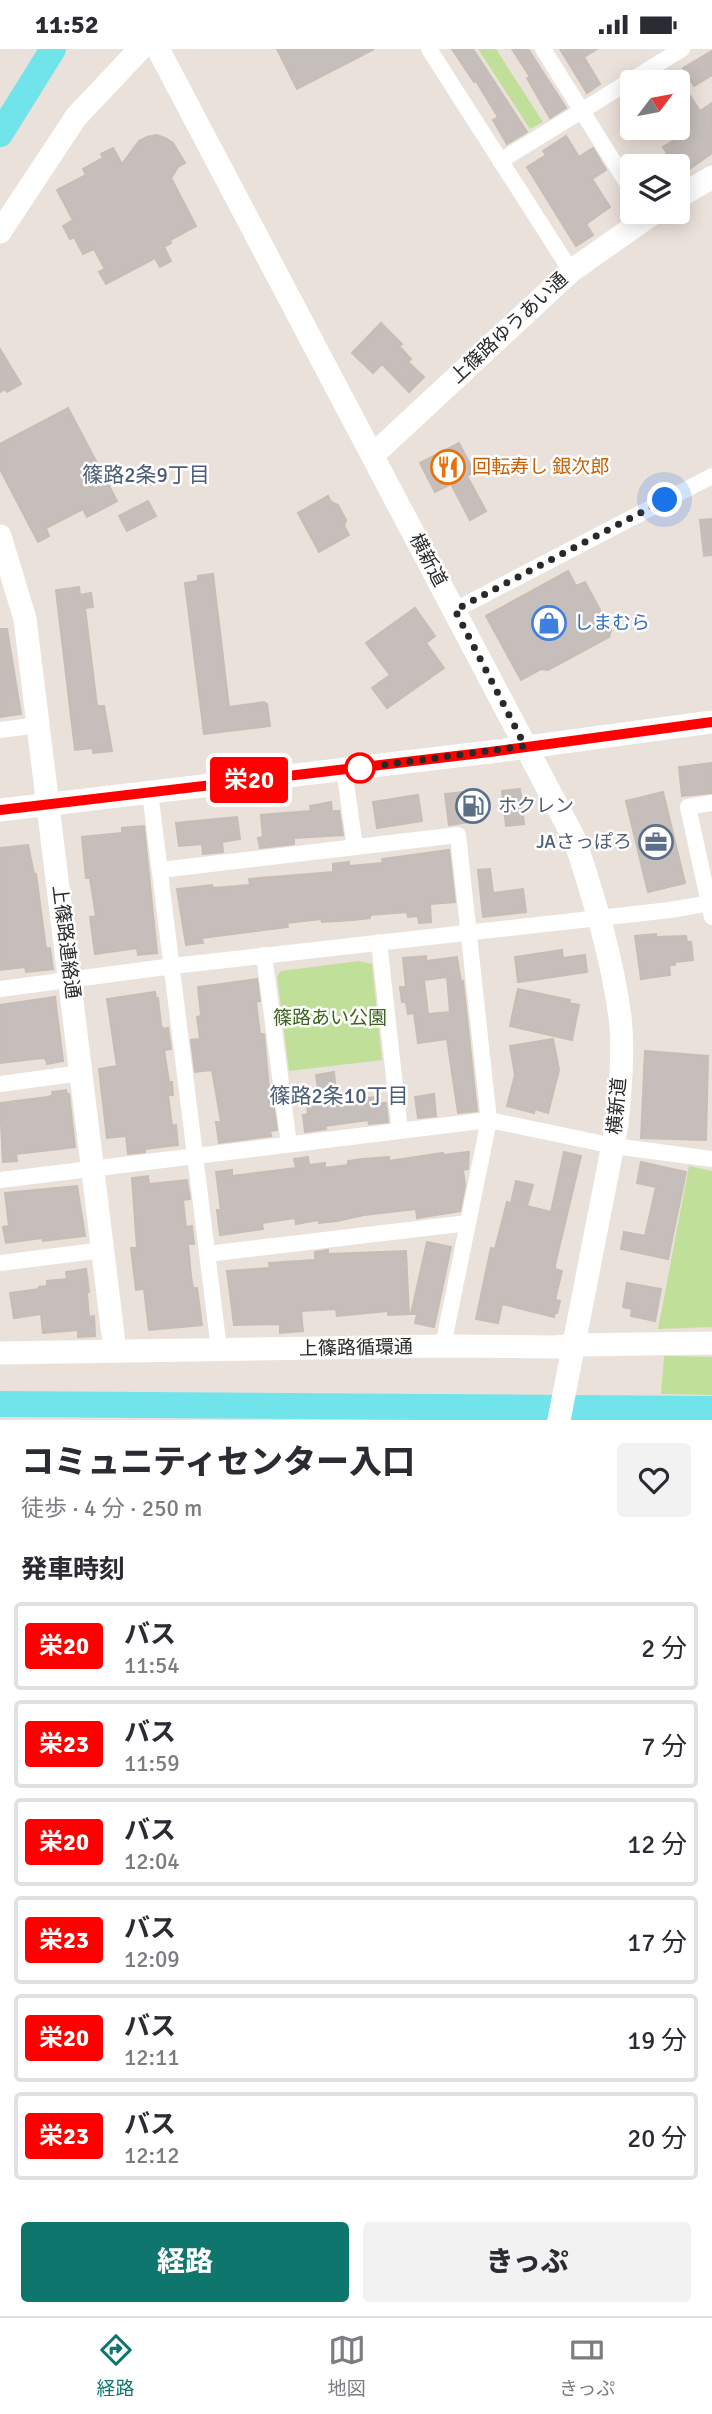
<!DOCTYPE html>
<html lang="ja">
<head>
<meta charset="utf-8">
<style>
	body { margin:0; font-family:Signika,"Noto Sans JP",sans-serif; background:#f2f2f3; color:#2b2b33; height:100vh; display:flex; flex-direction:column; font-size:26px; white-space:nowrap }
	* { box-sizing:border-box; margin:0 }
	p { font-size:23px; color:#7c7c81 }
	.icon { flex:none; width:38px; height:38px; fill:none; stroke:currentColor; stroke-width:2; stroke-linecap:round; stroke-linejoin:round }
	.map { position:relative; height:1371px; overflow:hidden }
	.panel { display:flex; flex-direction:column; background:#fff; flex:1 }
	.panel>* { flex:none }
	.badge { padding:0 14px; border-radius:5px; font-size:24px; line-height:46px }
	.needle { width:46px; rotate:58deg }
	.controls { position:absolute; left:620px; top:21px; display:grid; gap:14px }
	.controls a { display:grid; place-items:center; width:70px; height:70px; border-radius:7px; background:#fff; box-shadow:0 4px 18px #0003; font-size:35px }
	.you { position:absolute; width:35px; height:35px; margin:-18px; border:5px solid #fff; border-radius:50%; background:#1a73e8; box-shadow:0 0 0 10px #1a73e833 }
	.map>.badge { position:absolute; translate:-50% -50%; box-shadow:0 0 0 4px #fff }
	h2 { padding:0 21px; font-size:26px; line-height:63px }
	.round { display:grid; place-items:center; flex:none; width:74px; height:74px; border-radius:7px; background:#f2f2f3 }
	.headline { display:flex; align-items:center; justify-content:space-between; height:119px; padding:0 21px }
	h1 { font-size:33px; font-weight:800; line-height:52px }
	.cta { display:flex; gap:14px; margin-top:auto; padding:14px 21px }
	.cta a { flex:1; height:80px; border-radius:7px; background:#0f766e; color:#fff; font-size:28px; font-weight:800; line-height:80px; text-align:center }
	.cta a+a { background:#f2f2f3; color:#2b2b33 }
	ul { padding:0; list-style:none }
	li { display:flex; align-items:center; gap:21px; height:88px; margin:0 14px 10px; padding:0 7px; border:4px solid #e1e1e2; border-radius:7px }
	li div { flex:1 }
	li b { display:block; font-size:26px }
	li em { font-style:normal }
	li .badge { min-width:77px; font-weight:700; text-align:center }
	.status { display:flex; justify-content:space-between; align-items:center; height:49px; padding:0 35px; background:#fff; direction:ltr }
	.status svg { height:19px; fill:currentColor }
	.dock { display:flex; justify-content:space-around; align-items:center; height:98px; border-top:2px solid #e1e1e2; background:#fff; font-size:19px; color:#7c7c81 }
	.dock a { display:grid; justify-items:center; gap:4px }
	.dock .on { color:#0f766e }
	.map>svg:first-child { display:block }
</style>
</head>
<body>
<div class="status"><b>11:52</b><svg viewBox="0 0 49 12"><path d="M0 12V9h3v3zM5 12V6h3v6zM10 12V3h3v9zM15 12V0h3v12zM26 1h20v11H26zM47 4h2v5h-2z"/></svg></div>
<div class="map">
<svg width="712" height="1371" viewBox="0 0 712 1371">
	<rect width="100%" height="100%" fill="#ebe1db"/>
	<path fill="#c0e099" d="M 478,0 L 496,0 L 543,73 L 530,80 Z
		M 359,912 L 372,915 L 382,1011 L 289,1022 L 277,927 L 281,922 Z
		M 689,1117 L 712,1122 L 712,1278 L 658,1280 Z
		M 664,1307 L 712,1308 L 712,1346 L 661,1345 Z"/>
	<g fill="none" stroke-linecap="round" stroke-linejoin="round">
		<path stroke="#71e4eb" stroke-width="26" d="M 0,85 L 53,0
			M 0,1355 L 712,1360"/>
	</g>
	<path fill="#c6bebb" stroke="#c6bdb5" stroke-width="2" fill-rule="evenodd" d="M 277,0 L 374,0 L 297,40 Z
		M 452,0 L 473,0 L 527,83 L 507,95 L 493,71 L 498,68 L 476,32 L 474,33 Z
		M 512,0 L 528,0 L 566,59 L 550,69 L 527,29 L 530,28 Z
		M 560,0 L 597,0 L 584,8 L 600,35 L 587,44 Z
		M 712,2 L 712,26 L 694,37 L 683,19 Z
		M 685,39 L 700,62 L 712,54 L 712,104 L 681,126 L 663,98 L 690,81 L 677,60 L 677,44 Z
		M 156,86 L 165,89 L 173,94 L 185,114 L 178,118 L 171,129 L 196,177 L 170,191 L 171,194 L 164,198 L 171,212 L 160,218 L 155,209 L 106,235 L 99,223 L 105,220 L 94,200 L 83,205 L 74,188 L 70,190 L 63,177 L 73,171 L 57,141 L 86,126 L 83,120 L 103,109 L 101,105 L 113,99 L 122,115 L 139,92 L 147,88 Z
		M 566,87 L 579,108 L 593,99 L 606,121 L 592,130 L 610,158 L 586,175 L 593,186 L 576,197 L 527,118 L 546,106 L 543,102 Z
		M 381,274 L 402,295 L 399,297 L 411,310 L 408,313 L 424,328 L 409,343 L 382,315 L 373,324 L 352,304 Z
		M 0,300 L 21,335 L 7,343 L 5,340 L 0,343 Z
		M 68,359 L 117,452 L 87,468 L 83,460 L 46,479 L 49,487 L 38,493 L 0,420 L 0,395 Z
		M 459,394 L 474,423 L 467,427 L 486,462 L 470,471 L 451,435 L 435,443 L 420,414 Z
		M 328,447 L 331,453 L 338,456 L 346,471 L 344,477 L 349,486 L 319,503 L 298,464 Z
		M 148,452 L 156,467 L 127,482 L 119,467 Z
		M 712,470 L 712,506 L 704,507 L 700,471 Z
		M 568,522 L 576,537 L 585,533 L 611,581 L 609,588 L 548,621 L 541,620 L 521,631 L 486,567 Z
		M 213,525 L 229,658 L 264,653 L 267,655 L 270,677 L 204,685 L 185,534 L 198,532 L 198,527 Z
		M 79,538 L 80,546 L 91,544 L 93,558 L 85,559 L 97,657 L 104,657 L 112,702 L 93,704 L 93,699 L 75,701 L 56,541 Z
		M 415,559 L 435,587 L 426,594 L 444,619 L 387,659 L 372,639 L 390,626 L 366,594 Z
		M 0,580 L 7,580 L 21,665 L 0,668 Z
		M 712,714 L 712,744 L 682,747 L 679,718 Z
		M 520,740 L 524,775 L 506,777 L 502,742 Z
		M 479,741 L 483,771 L 449,776 L 445,745 Z
		M 663,743 L 685,834 L 648,843 L 626,752 Z
		M 418,746 L 422,772 L 377,779 L 373,753 Z
		M 331,753 L 332,762 L 339,762 L 343,786 L 294,789 L 294,795 L 260,799 L 258,789 L 263,788 L 261,766 L 311,762 L 310,757 Z
		M 237,768 L 240,790 L 222,793 L 223,803 L 203,805 L 202,795 L 179,797 L 176,774 Z
		M 144,777 L 157,904 L 138,906 L 137,899 L 95,905 L 90,868 L 96,867 L 90,829 L 86,829 L 82,788 L 122,784 L 122,779 Z
		M 28,796 L 34,825 L 36,825 L 46,900 L 50,899 L 53,920 L 26,923 L 25,918 L 0,921 L 0,799 Z
		M 449,801 L 455,853 L 430,855 L 431,873 L 419,874 L 418,867 L 408,868 L 407,863 L 370,866 L 370,869 L 353,871 L 322,873 L 321,870 L 287,874 L 288,878 L 202,889 L 203,894 L 186,896 L 177,840 L 212,836 L 213,839 L 250,836 L 249,830 L 333,823 L 333,815 L 349,813 L 349,817 L 383,814 L 382,810 Z
		M 490,820 L 493,844 L 523,840 L 526,863 L 483,868 L 478,821 Z
		M 656,885 L 656,888 L 686,887 L 687,893 L 691,893 L 693,911 L 675,913 L 675,916 L 669,916 L 670,926 L 641,930 L 635,887 Z
		M 562,901 L 563,909 L 585,906 L 587,923 L 518,933 L 515,908 Z
		M 426,907 L 426,912 L 457,908 L 461,933 L 463,932 L 477,1062 L 458,1064 L 447,990 L 418,994 L 414,964 L 408,965 L 406,953 L 402,953 L 400,938 L 406,938 L 403,909 ZM 447,928 L 450,963 L 428,965 L 424,931 Z
		M 257,930 L 260,952 L 256,953 L 260,985 L 264,985 L 269,1040 L 271,1040 L 277,1081 L 270,1082 L 271,1087 L 219,1094 L 216,1073 L 221,1073 L 212,1021 L 195,1023 L 191,991 L 200,990 L 197,968 L 201,967 L 198,938 Z
		M 518,940 L 570,951 L 569,954 L 579,956 L 572,991 L 510,977 Z
		M 155,943 L 156,949 L 158,949 L 161,976 L 163,980 L 168,979 L 171,1000 L 164,1001 L 169,1033 L 172,1033 L 173,1046 L 168,1046 L 172,1077 L 176,1076 L 178,1096 L 145,1100 L 145,1103 L 128,1105 L 126,1087 L 107,1089 L 103,1055 L 99,1020 L 117,1017 L 107,950 Z
		M 55,948 L 63,1012 L 47,1015 L 46,1010 L 42,1009 L 0,1014 L 0,956 Z
		M 553,990 L 559,1021 L 548,1064 L 535,1060 L 534,1064 L 507,1057 L 515,1026 L 510,997 Z
		M 645,1002 L 708,1007 L 706,1091 L 641,1089 Z
		M 334,1023 L 337,1053 L 377,1048 L 377,1054 L 386,1054 L 388,1073 L 369,1075 L 368,1071 L 325,1077 L 326,1080 L 305,1083 L 303,1066 L 308,1065 L 307,1056 L 320,1054 L 316,1026 Z
		M 66,1041 L 67,1045 L 69,1045 L 75,1098 L 16,1105 L 17,1112 L 3,1113 L 0,1054 L 48,1048 L 53,1046 L 52,1043 Z
		M 434,1045 L 436,1067 L 418,1069 L 415,1048 Z
		M 469,1103 L 468,1120 L 463,1121 L 465,1137 L 460,1162 L 417,1169 L 416,1160 L 364,1166 L 337,1172 L 319,1174 L 318,1171 L 296,1175 L 295,1169 L 262,1174 L 263,1180 L 220,1186 L 217,1161 L 221,1161 L 216,1123 L 232,1121 L 232,1127 L 296,1119 L 294,1110 L 308,1108 L 309,1116 L 325,1114 L 325,1119 L 348,1116 L 348,1112 L 362,1110 L 389,1108 L 389,1112 L 443,1104 L 443,1106 Z
		M 564,1103 L 581,1107 L 555,1216 L 555,1220 L 562,1222 L 555,1251 L 560,1252 L 557,1264 L 555,1264 L 554,1268 L 502,1255 L 498,1274 L 476,1270 L 491,1199 L 495,1200 L 507,1153 L 511,1154 L 516,1132 L 533,1136 L 527,1157 L 551,1163 Z
		M 641,1113 L 686,1123 L 668,1210 L 621,1200 L 624,1183 L 645,1187 L 656,1138 L 637,1134 Z
		M 148,1127 L 149,1135 L 187,1131 L 190,1150 L 183,1151 L 186,1178 L 192,1177 L 194,1195 L 188,1195 L 191,1227 L 193,1239 L 197,1239 L 202,1276 L 149,1281 L 144,1240 L 136,1241 L 131,1199 L 137,1199 L 132,1129 Z
		M 77,1137 L 85,1187 L 43,1192 L 42,1189 L 6,1194 L 3,1178 L 9,1177 L 5,1144 Z
		M 427,1193 L 451,1198 L 434,1278 L 415,1274 L 417,1265 L 411,1265 Z
		M 328,1201 L 328,1205 L 406,1202 L 409,1265 L 388,1266 L 388,1262 L 337,1267 L 336,1260 L 301,1262 L 303,1282 L 280,1284 L 280,1275 L 234,1276 L 227,1222 L 270,1219 L 269,1214 L 315,1211 L 315,1203 Z
		M 86,1220 L 89,1243 L 87,1244 L 89,1268 L 94,1267 L 95,1287 L 78,1288 L 78,1281 L 43,1284 L 41,1265 L 14,1269 L 10,1244 L 39,1240 L 39,1238 L 47,1237 L 47,1232 L 67,1230 L 66,1223 Z
		M 627,1234 L 661,1240 L 655,1272 L 631,1267 L 632,1260 L 623,1258 Z"/>
	<g fill="none" stroke-linecap="round" stroke-linejoin="round">
		<path stroke="#fff" stroke-width="16" d="M 429,0 L 571,222
			M 543,0 L 632,142
			M 500,112 L 682,0
			M 455,561 L 712,427
			M 0,681 L 39,676
			M 344,720 L 355,798
			M 150,743 L 219,1300
			M 712,754 L 688,758 L 712,868
			M 160,821 L 458,786 L 489,1071 L 443,1297
			M 379,893 L 400,1082
			M 264,906 L 289,1095
			M 0,940 L 173,917 L 670,861 L 712,854
			M 0,1035 L 81,1024
			M 0,1131 L 489,1071 L 614,1097 L 712,1110
			M 207,1205 L 468,1174
			M 0,1214 L 103,1201"/>
		<path stroke="#fff" stroke-width="23" d="M 158,0 L 575,791 C 594,850 612,907 620,968 C 624,1003 620,1040 617,1075 L 559,1371
			M 677,149 L 712,128
			M 0,183 L 76,68 L 140,0
			M 373,406 L 571,222 L 655,163
			M 0,487 L 25,570 L 115,1302
			M 0,761 L 490,703 L 712,673
			M 0,1304 L 443,1297 L 555,1298 L 574,1296 L 712,1294"/>
	</g>
	<g fill="none" stroke-linecap="round" stroke-linejoin="round">
		<g stroke="#fff" stroke-width="16">
			<path id="line" d="M 0,761 L 490,703 L 712,673"/>
		</g>
		<use href="#line" stroke="#f00" stroke-width="10"/>
		<path stroke="#292929" stroke-width="7" stroke-dasharray="0 12.6" d="M 360,719 L 525,697 L 455,561 L 665,451"/>
	</g>
	<defs>
		<g id="restaurant-ring" transform="scale(1.75)"><circle r="9.5" fill="#fff" stroke="#e8710a" stroke-width="1.5"/><path d="M-5-6h1v4h1v-4h1v4h1v-4h1v5L-1.5 .5V6h-2V.5L-5-1ZM5-6V6H3V1.5H1.5Q1.5-4 5-6Z" fill="#e8710a"/></g>
		<g id="shop-ring" transform="scale(1.75)"><circle r="9.5" fill="#fff" stroke="#3f7fe0" stroke-width="1.5"/><path d="M-5-2.5h2.3a2.7 3.5 0 0 1 5.4 0H5L5.5 6h-11ZM-1.5-2.5h3a1.5 2.3 0 0 0-3 0Z" fill="#3f7fe0"/></g>
		<g id="fuel-ring" transform="scale(1.75)"><circle r="9.5" fill="#fff" stroke="#5c6f8a" stroke-width="1.5"/><path d="M-5.5-6h7V0h2V4h1.3V-2.5L3-4.5l.8-.8L6-3V5H2.5V1h-1V6h-7ZM-4.2-4.7v3.2H.2V-4.7Z" fill="#5c6f8a"/></g>
		<g id="office-ring" transform="scale(1.75)"><circle r="9.5" fill="#fff" stroke="#5c6f8a" stroke-width="1.5"/><path d="M-6-3h4V-5.5h4V-3h4V5H-6ZM-1-4.5V-3h2v-1.5ZM-6 0V1H6V0Z" fill="#5c6f8a"/></g>
	</defs>
	<g fill-rule="evenodd">
		<use href="#restaurant-ring" x="448" y="418"/>
		<use href="#shop-ring" x="549" y="574"/>
		<use href="#fuel-ring" x="473" y="757"/>
		<use href="#office-ring" x="656" y="793"/>
	</g>
	<circle fill="#fff" stroke="#f00" stroke-width="3.5" cx="360" cy="719" r="14"/>
	<g text-anchor="middle" dominant-baseline="central" stroke-width="5" stroke-linejoin="round" paint-order="stroke">
		<g font-size="19" fill="#292929" stroke="#fff">
			<text transform="translate(509 279) rotate(-43)">上篠路ゆうあい通</text>
			<text transform="translate(428 511) rotate(62)">横新道</text>
			<text transform="translate(66 893) rotate(83)">上篠路連絡通</text>
			<text transform="translate(617 1057) rotate(-85)">横新道</text>
			<text transform="translate(356 1299) rotate(-1)">上篠路循環通</text>
		</g>
		<g font-size="19" fill="#c56008" stroke="#fff" text-anchor="start">
			<text x="472" y="418">回転寿し 銀次郎</text>
		</g>
		<g font-size="19" fill="#366cbe" stroke="#fff" text-anchor="start">
			<text x="574" y="574">しまむら</text>
		</g>
		<g font-size="19" fill="#4e5e75" stroke="#fff" text-anchor="start">
			<text x="498" y="757">ホクレン</text>
			<text x="632" y="793" text-anchor="end">JAさっぽろ</text>
		</g>
		<g font-size="19" fill="#3a641c" stroke="#fff">
			<text x="330" y="969">篠路あい公園</text>
		</g>
		<g font-size="21" fill="#4b5d78" stroke="#fff">
			<text x="146" y="426">篠路2条9丁目</text>
			<text x="339" y="1047">篠路2条10丁目</text>
		</g>
	</g>
</svg>
<div class="controls">
<a><svg class="needle" viewBox="-14 -14 28 28"><path d="M0-13l5 13h-10z" fill="#e53935"/><path d="M0 13l5-13h-10z" fill="#7c7c81"/></svg></a>
<a><svg class="icon" aria-label="layers" viewBox="0 0 24 24"><path d="M12 4l9 5-9 5-9-5zM3 14l9 5 9-5"/></svg></a>
</div>
<div class="you" style="left:665px;top:451px"></div>
<b class="badge" style="left:249px;top:731px;background:#f00;color:#fff">栄20</b>
</div>
<section class="panel">
<div class="headline"><div><h1>コミュニティセンター入口</h1><p>徒歩 · 4 分 · 250 m</p></div><a class="round"><svg class="icon" aria-label="heart" viewBox="0 0 24 24"><path d="M12 20l-8-8c-3-5 5-10 8-4 3-6 11-1 8 4z"/></svg></a></div>
<h2>発車時刻</h2>
<ul>
<li><span class="badge" style="background:#f00;color:#fff">栄20</span><div><b>バス</b><p>11:54</p></div><em>2 分</em></li>
<li><span class="badge" style="background:#f00;color:#fff">栄23</span><div><b>バス</b><p>11:59</p></div><em>7 分</em></li>
<li><span class="badge" style="background:#f00;color:#fff">栄20</span><div><b>バス</b><p>12:04</p></div><em>12 分</em></li>
<li><span class="badge" style="background:#f00;color:#fff">栄23</span><div><b>バス</b><p>12:09</p></div><em>17 分</em></li>
<li><span class="badge" style="background:#f00;color:#fff">栄20</span><div><b>バス</b><p>12:11</p></div><em>19 分</em></li>
<li><span class="badge" style="background:#f00;color:#fff">栄23</span><div><b>バス</b><p>12:12</p></div><em>20 分</em></li>
</ul>
<div class="cta"><a>経路</a><a>きっぷ</a></div>
</section>
<nav class="dock">
<a class="on"><svg class="icon" aria-label="directions" viewBox="0 0 24 24"><path d="M12 3l9 9-9 9-9-9zM9 14v-3h6M13 9l2 2-2 2"/></svg>経路</a>
<a><svg class="icon" aria-label="map" viewBox="0 0 24 24"><path d="M3 6l6-2 6 2 6-2v14l-6 2-6-2-6 2zM9 4v14M15 6v14"/></svg>地図</a>
<a><svg class="icon" aria-label="tickets" viewBox="0 0 24 24"><path d="M3 7h18v10H3zM15 7v10"/></svg>きっぷ</a>
</nav>
</body>
</html>
